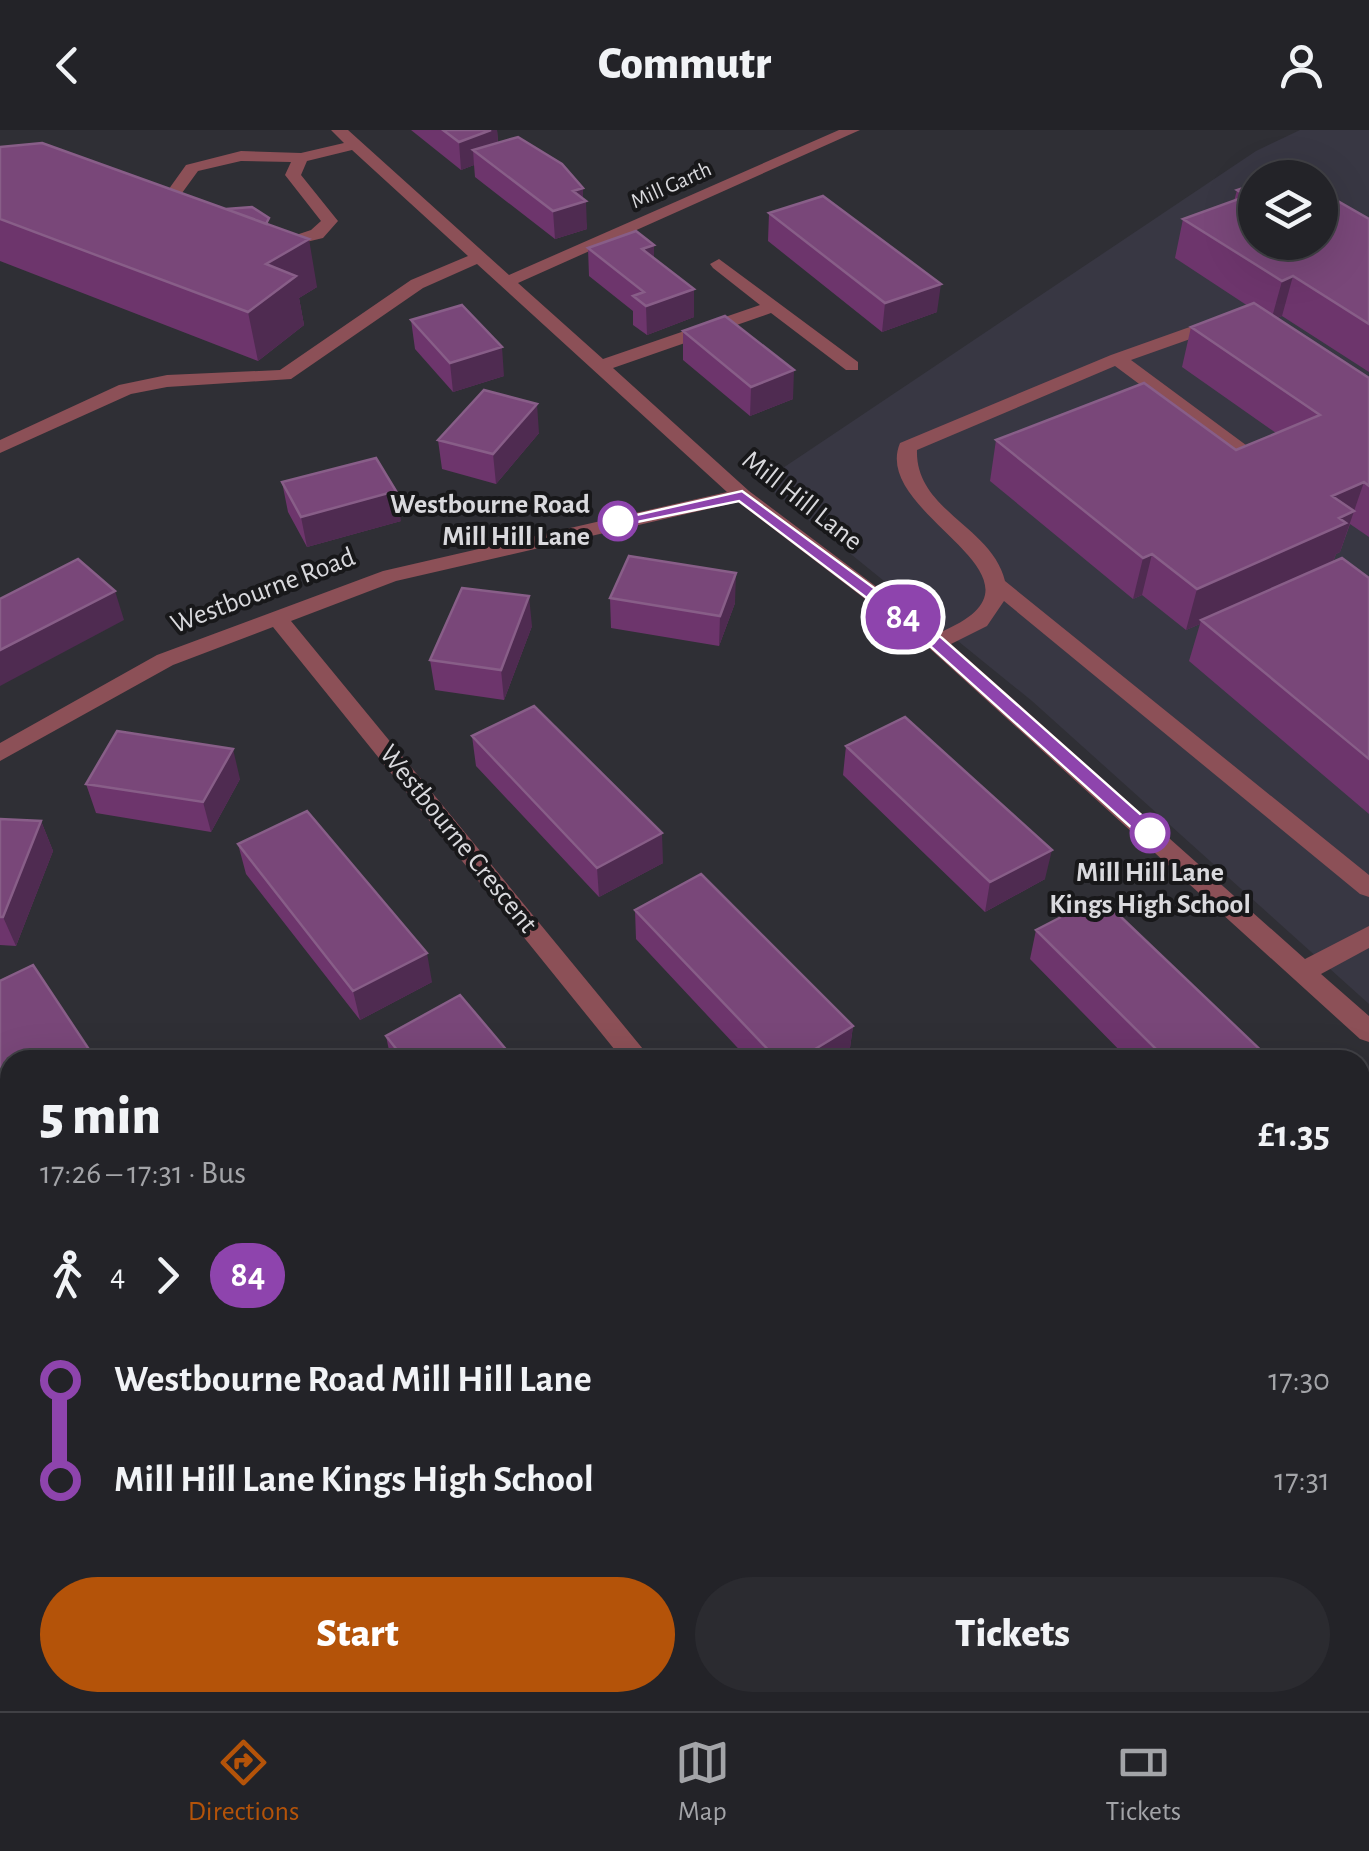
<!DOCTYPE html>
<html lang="en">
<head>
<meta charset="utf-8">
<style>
	body { margin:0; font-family:"Alegreya Sans",sans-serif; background:#2b2b30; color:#f1f3f6; height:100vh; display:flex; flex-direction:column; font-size:38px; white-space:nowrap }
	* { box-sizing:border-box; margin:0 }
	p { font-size:32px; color:#a3a4a8 }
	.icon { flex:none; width:55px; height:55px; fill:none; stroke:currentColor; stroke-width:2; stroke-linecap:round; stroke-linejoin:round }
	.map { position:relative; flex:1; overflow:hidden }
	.drawer { position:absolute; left:0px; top:920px; width:1370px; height:662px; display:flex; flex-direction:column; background:#232328; border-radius:30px 30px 0 0; box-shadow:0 10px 40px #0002,0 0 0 2px #404045 }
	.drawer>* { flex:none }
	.badge { padding:0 20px; border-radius:32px; font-size:35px; line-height:65px }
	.fabs { position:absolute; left:1238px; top:30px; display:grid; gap:20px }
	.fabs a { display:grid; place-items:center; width:100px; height:100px; border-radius:50%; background:#232328; box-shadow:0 10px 40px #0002,0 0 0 2px #404045; font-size:50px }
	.map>.badge { position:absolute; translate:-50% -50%; box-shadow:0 0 0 5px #fff }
	.legs { display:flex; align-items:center; gap:15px; height:110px; padding:0 40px; font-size:32px }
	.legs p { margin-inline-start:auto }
	.headline { display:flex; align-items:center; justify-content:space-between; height:170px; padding:0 40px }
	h1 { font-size:55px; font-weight:800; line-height:75px }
	.button { display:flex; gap:20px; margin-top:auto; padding:20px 40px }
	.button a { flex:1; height:115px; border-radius:60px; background:#b45309; color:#fff; font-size:40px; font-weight:800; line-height:115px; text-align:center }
	.button a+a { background:#2b2b30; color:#f1f3f6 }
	ul { padding:0 40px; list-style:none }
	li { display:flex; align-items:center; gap:35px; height:100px; font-size:38px }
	li i { display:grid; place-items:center; width:15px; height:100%; margin:0 12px; background:currentColor }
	li i::after { content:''; width:25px; height:25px; margin:-12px; border:8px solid; border-radius:50%; background:#232328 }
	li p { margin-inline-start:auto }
	li:first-child i { background:linear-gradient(#0000 50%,currentColor 0) }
	li:last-child i { background:linear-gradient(currentColor 50%,#0000 0) }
	header { display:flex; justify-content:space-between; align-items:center; height:130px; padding:0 40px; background:#232328; font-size:45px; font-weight:800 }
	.tab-bar { display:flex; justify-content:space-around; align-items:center; height:140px; border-top:2px solid #404045; background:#232328; font-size:28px; color:#a3a4a8 }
	.tab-bar a { display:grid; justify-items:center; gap:5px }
	.tab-bar .selected { color:#b45309 }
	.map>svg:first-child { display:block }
</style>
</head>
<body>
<header><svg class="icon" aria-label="back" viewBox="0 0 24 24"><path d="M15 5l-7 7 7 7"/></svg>Commutr<svg class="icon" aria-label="person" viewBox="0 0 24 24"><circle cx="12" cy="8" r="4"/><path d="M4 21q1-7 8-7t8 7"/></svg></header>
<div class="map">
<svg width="1369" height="1581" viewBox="0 0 1369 1581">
	<rect width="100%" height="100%" fill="#2f2f35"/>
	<path fill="#383743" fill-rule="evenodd" d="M 1300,0 L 1369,0 L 1369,874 L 1032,571 L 762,352 L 1256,21 ZM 1255,48 L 1320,48 L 1320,112 L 1255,112 Z"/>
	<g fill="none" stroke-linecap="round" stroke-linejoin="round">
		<path fill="#8c5057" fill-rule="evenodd" d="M 331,0 L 348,0 L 509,145 L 839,0 L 860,0 L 518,153 L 603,229 L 760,175 L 713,138 L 710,134 L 719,129 L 858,232 L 858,240 L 846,240 L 771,183 L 613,238 L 749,361 L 938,503 C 1075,448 869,387 900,313 L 1111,225 L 1215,188 L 1227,188 L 1227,196 L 1131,230 L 1250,318 L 1250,326 L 1236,326 L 1115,236 L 917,320 C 915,381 992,396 1005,451 L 1369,745 L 1369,767 L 1360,764 L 1004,471 L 987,496 L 951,514 L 1305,829 L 1369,796 L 1369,818 L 1321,844 L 1369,886 L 1369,912 L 1360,909 L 928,517 L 738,372 L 396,451 L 291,491 L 652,930 L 623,930 L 273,497 L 173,535 L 0,631 L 0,613 L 157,525 L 383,441 L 727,362 L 477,134 L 423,158 L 291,249 L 167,257 L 131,264 L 0,323 L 0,310 L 119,255 L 167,245 L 280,240 L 411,150 L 468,126 L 352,20 L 307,31 L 301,45 L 338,91 L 323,108 L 277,119 L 269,114 L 311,100 L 321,91 L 285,45 L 291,32 L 241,31 L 198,41 L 182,63 L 185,72 L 198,85 L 196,89 L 184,89 L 171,77 L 166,63 L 186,35 L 241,21 L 301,23 L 344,13 Z
			M 0,1075 L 10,1078 L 10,1117 L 0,1114 Z
			M 250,1572 L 285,1572 L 288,1581 L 254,1581 Z
			M 567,1572 L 606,1572 L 602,1581 L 564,1581 Z"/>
	</g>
	<path fill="#6d356c" d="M 411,0 L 497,0 L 498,13 L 583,69 L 587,99 L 555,109 L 475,47 L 474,35 L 461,40 Z
		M 0,17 L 226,79 L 271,95 L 317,157 L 299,168 L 304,195 L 258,231 L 0,131 Z
		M 1237,60 L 1369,89 L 1369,242 L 1282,186 L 1277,188 L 1369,248 L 1369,407 L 1350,394 L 1340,422 L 1336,424 L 1333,432 L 1369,448 L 1369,684 L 1189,531 L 1200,494 L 1186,500 L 1142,465 L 1133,469 L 990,351 L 996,310 L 1236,320 L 1276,303 L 1182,237 L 1191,197 L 1248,176 L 1175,128 L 1183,89 L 1234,71 Z
		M 769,83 L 937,182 L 882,202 L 768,111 Z
		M 588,118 L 654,128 L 694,159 L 694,187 L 647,205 L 633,195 L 633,181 L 589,146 Z
		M 411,190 L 504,246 L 453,262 L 415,219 Z
		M 683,201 L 793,269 L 750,286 L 683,230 Z
		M 539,303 L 496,354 L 442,339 L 438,310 Z
		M 282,352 L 401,391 L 307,417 L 288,382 Z
		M 610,468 L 735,473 L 719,516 L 611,498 Z
		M 532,496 L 504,570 L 435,560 L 430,530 Z
		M 472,606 L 663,733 L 599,767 L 476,636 Z
		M 846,616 L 1045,749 L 985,782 L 843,645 Z
		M 240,649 L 211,702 L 96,683 L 86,654 Z
		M 0,689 L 41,691 L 53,721 L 16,816 L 0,815 Z
		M 238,714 L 432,852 L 360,890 L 246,744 Z
		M 635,780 L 853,896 L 849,925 L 841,930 L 749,930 L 636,809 Z
		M 1036,800 L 1271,930 L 1129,930 L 1030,829 Z
		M 0,851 L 10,930 L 10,975 L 0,959 Z
		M 386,906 L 515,930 L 391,930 Z"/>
	<path fill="#4f2b51" d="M 491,0 L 497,0 L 499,25 L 473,20 L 474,35 L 461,40 L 459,12 Z
		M 583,58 L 583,72 L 586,71 L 587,99 L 555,109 L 553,81 L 573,61 Z
		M 309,109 L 317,157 L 299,168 L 304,195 L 258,231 L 248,182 L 266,134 Z
		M 654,115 L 654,143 L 642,119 Z
		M 1293,146 L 1282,186 L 1271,191 L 1282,151 Z
		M 941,154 L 937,182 L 882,202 L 885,173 Z
		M 694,159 L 694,187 L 647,205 L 646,176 Z
		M 502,217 L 504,246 L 453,262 L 450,233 Z
		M 794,240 L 793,269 L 750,286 L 751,257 Z
		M 537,274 L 539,303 L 496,354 L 493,324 Z
		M 1364,352 L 1340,422 L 1336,424 L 1332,434 L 1201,490 L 1200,494 L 1186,500 L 1197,459 L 1332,366 Z
		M 396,361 L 401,391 L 307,417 L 301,387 Z
		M 1152,424 L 1142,465 L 1133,469 L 1143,428 Z
		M 736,443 L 735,473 L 719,516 L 720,486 Z
		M 115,461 L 124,490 L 0,556 L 0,520 Z
		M 529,466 L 532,496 L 504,570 L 501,540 Z
		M 233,619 L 240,649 L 211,702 L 203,672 Z
		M 41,691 L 53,721 L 16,816 L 3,787 Z
		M 662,703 L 663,733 L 599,767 L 597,738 Z
		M 1052,720 L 1045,749 L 985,782 L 990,752 Z
		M 427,823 L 432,852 L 360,890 L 353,861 Z
		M 853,896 L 849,925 L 841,930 L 797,930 Z
		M 1369,1127 L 1369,1146 L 1360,1150 L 1360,1131 Z
		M 0,1526 L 10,1546 L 10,1560 L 0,1567 Z
		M 897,1572 L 901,1572 L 898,1581 L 889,1581 Z"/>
	<path fill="#794779" stroke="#885e88" stroke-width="2.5" d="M 443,0 L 491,0 L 459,12 Z
		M 518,7 L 562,34 L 583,58 L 573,61 L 586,71 L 553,81 L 473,20 Z
		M 42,13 L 309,109 L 266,134 L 296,146 L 248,182 L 0,89 L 0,17 Z
		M 1287,42 L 1296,48 L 1272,48 Z
		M 1255,54 L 1255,112 L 1320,112 L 1320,61 L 1369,89 L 1369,194 L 1293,146 L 1282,151 L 1183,89 L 1247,66 L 1237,60 Z
		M 823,66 L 941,154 L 885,173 L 769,83 Z
		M 252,77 L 269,88 L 266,94 L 226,79 Z
		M 636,101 L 654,115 L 642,119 L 694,159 L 646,176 L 633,166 L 644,162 L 588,118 Z
		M 1254,173 L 1369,248 L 1369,356 L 1364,352 L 1332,366 L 1354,381 L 1339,388 L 1346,393 L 1197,459 L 1152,424 L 1143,428 L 996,310 L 1144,253 L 1236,320 L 1320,285 L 1191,197 Z
		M 462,175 L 502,217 L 450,233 L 411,190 Z
		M 725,186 L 794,240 L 751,257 L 683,201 Z
		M 484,260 L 537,274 L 493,324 L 438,310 Z
		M 376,328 L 396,361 L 301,387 L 282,352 Z
		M 629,426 L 736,443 L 720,486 L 610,468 Z
		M 1342,428 L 1369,448 L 1369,629 L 1201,490 Z
		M 78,429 L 115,461 L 0,520 L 0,469 Z
		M 462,458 L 529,466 L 501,540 L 430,530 Z
		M 534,576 L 662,703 L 597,738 L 472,606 Z
		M 905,587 L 1052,720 L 990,752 L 846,616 Z
		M 117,601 L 233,619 L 203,672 L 86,654 Z
		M 307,681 L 427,823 L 353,861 L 238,714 Z
		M 0,689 L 41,691 L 3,787 L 0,787 Z
		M 701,744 L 853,896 L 797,930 L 778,930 L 635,780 Z
		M 1100,767 L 1271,930 L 1167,930 L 1036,800 Z
		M 33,835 L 96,930 L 10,930 L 10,970 L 0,953 L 0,851 Z
		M 460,865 L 515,930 L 405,930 L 386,906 Z
		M 1360,1019 L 1369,1029 L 1369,1127 L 1360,1131 Z
		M 739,1572 L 897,1572 L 889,1581 L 731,1581 Z"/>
	<path fill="#8e44ad" stroke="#fff" stroke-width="2.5" d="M 742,361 L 942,508 L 1156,698 L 1156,708 L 1143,708 L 930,516 L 739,371 L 618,396 L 610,391 Z"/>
	<g fill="#fff" stroke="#8e44ad" stroke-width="5">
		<circle cx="618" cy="391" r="18"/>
		<circle cx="1150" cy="703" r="18"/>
	</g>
	<g text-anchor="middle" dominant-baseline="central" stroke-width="8" stroke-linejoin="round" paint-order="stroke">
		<g font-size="22" fill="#d9d9dd" stroke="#18181a">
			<text transform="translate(671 55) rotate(-24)">Mill Garth</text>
		</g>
		<g font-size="28" fill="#d9d9dd" stroke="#18181a">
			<text transform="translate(802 371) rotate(38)">Mill Hill Lane</text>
			<text transform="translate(263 461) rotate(-21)">Westbourne Road</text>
			<text transform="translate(458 709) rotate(51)">Westbourne Crescent</text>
		</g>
		<g font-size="28" font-weight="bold" fill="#d9d9dd" stroke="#18181a" text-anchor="end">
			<text x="590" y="375">Westbourne Road<tspan x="590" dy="32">Mill Hill Lane</tspan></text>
			<text x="1150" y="743" text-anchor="middle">Mill Hill Lane<tspan x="1150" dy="32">Kings High School</tspan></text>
		</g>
	</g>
</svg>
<div class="fabs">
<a><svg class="icon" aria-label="layers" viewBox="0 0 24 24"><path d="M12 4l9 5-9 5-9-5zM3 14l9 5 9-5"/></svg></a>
</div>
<b class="badge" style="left:903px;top:487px;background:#8e44ad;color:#fff">84</b>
<section class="drawer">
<div class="headline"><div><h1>5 min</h1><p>17:26 – 17:31 · Bus</p></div><b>£1.35</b></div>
<div class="legs"><svg class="icon" aria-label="walk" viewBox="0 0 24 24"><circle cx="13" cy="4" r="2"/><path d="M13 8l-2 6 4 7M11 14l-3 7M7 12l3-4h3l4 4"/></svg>4<svg class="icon" aria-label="forward" viewBox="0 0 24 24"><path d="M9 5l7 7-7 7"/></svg><b class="badge" style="background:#8e44ad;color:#fff">84</b></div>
<ul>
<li><i style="color:#8e44ad"></i><b>Westbourne Road Mill Hill Lane</b><p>17:30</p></li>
<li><i style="color:#8e44ad"></i><b>Mill Hill Lane Kings High School</b><p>17:31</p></li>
</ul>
<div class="button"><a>Start</a><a>Tickets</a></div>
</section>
</div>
<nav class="tab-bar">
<a class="selected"><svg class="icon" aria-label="directions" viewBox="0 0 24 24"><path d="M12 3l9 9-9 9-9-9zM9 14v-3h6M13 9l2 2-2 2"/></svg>Directions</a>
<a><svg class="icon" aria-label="map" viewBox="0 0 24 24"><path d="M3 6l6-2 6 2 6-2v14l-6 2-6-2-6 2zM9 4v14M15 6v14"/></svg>Map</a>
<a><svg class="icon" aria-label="tickets" viewBox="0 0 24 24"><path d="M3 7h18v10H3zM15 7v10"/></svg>Tickets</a>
</nav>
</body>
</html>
